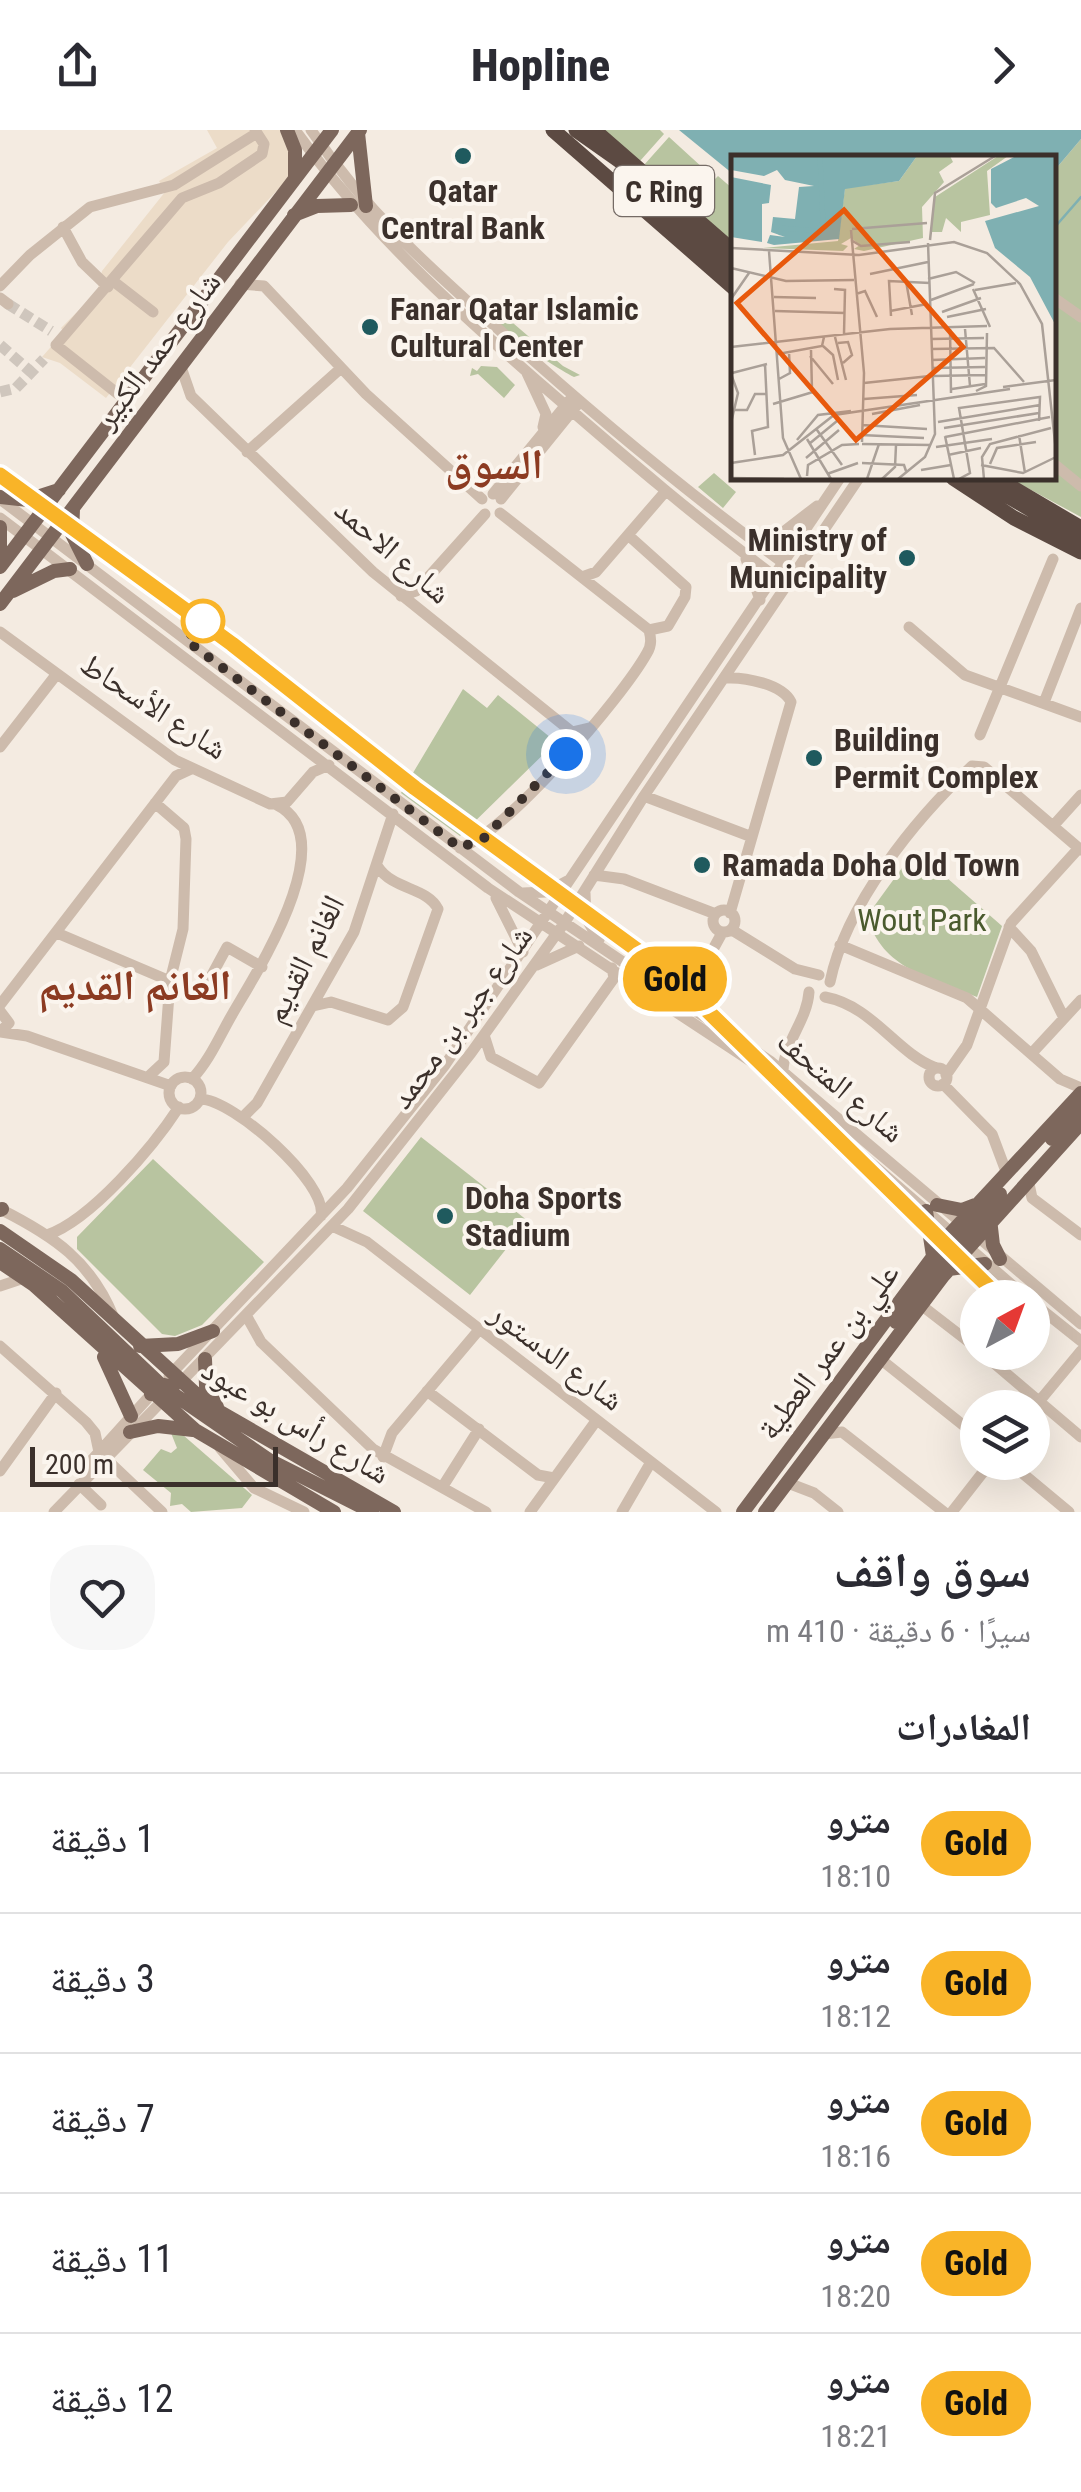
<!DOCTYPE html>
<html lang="ar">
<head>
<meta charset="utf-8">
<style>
	body { margin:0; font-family:"Roboto Condensed","Noto Naskh Arabic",sans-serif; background:#f7f7f7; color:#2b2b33; direction:rtl; height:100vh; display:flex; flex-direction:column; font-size:38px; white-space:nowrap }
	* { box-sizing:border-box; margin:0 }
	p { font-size:32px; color:#7c7c81 }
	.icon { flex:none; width:55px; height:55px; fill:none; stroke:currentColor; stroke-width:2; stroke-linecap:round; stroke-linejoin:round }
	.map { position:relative; height:1382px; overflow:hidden; direction:ltr }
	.drawer { display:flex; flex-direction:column; background:#fff; flex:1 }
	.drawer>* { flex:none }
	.badge { padding:0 20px; border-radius:32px; font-size:35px; line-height:65px }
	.needle { width:65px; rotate:41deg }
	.controls { position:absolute; left:960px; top:1150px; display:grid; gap:20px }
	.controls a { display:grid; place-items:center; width:90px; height:90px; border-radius:50%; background:#fff; box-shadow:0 10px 40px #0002; font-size:50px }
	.scale { position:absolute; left:30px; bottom:25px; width:248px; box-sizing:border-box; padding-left:10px; border:5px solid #3b302b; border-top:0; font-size:28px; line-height:35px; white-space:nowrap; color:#3b302b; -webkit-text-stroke:8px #fbf5ee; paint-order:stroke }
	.you { position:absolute; width:50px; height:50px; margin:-25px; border:8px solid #fff; border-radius:50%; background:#1a73e8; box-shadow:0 0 0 15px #1a73e833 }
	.map>.badge { position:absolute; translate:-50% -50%; box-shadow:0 0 0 5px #fff }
	h2 { padding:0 50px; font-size:38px; line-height:90px }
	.round { display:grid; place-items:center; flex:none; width:105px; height:105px; border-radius:40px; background:#f7f7f7 }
	.overview { display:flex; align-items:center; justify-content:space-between; height:170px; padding:0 50px }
	h1 { font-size:48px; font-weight:800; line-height:75px }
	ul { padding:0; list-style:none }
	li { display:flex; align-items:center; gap:30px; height:140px; padding:0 50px; border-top:2px solid #e1e1e2 }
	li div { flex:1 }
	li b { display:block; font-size:38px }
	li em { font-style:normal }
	li .badge { min-width:110px; font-weight:700; text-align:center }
	header { display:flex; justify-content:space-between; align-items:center; height:130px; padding:0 50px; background:#fff; font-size:45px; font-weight:800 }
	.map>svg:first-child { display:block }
</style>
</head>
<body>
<header><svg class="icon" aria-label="forward" viewBox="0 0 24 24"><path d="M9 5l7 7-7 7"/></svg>Hopline<svg class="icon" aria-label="share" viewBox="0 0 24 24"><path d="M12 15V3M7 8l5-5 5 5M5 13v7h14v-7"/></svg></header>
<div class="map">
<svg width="1081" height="1382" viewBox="0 0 1081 1382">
	<rect width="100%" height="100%" fill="#f4ebe1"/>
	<path fill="#b8c4a0" d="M 604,0 L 660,0 L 664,4 L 640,31 Z
		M 669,7 L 715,49 L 718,46 L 733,59 L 733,113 L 644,35 Z
		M 1081,9 L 1081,387 L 1009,348 L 1054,348 L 1054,41 Z
		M 479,164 L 563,236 L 580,245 L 574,247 C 553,236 482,192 479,164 Z
		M 481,236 L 497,237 L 515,255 L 504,268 L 478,244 L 470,246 L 472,238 L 477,241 Z
		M 714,343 L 736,362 L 723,378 L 698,357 Z
		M 463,559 L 487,578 L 498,565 L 556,612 L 460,706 L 401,663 Z
		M 915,720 L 1002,796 L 977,867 C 931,847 882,840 867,786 Z
		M 421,1007 L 528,1091 L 470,1165 L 363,1081 Z
		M 153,1029 L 264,1132 L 202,1195 L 175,1206 L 162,1204 L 77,1119 L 77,1107 Z
		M 171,1303 L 183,1305 L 252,1365 L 242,1378 L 191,1382 L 182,1374 L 170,1376 L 171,1363 L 143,1340 L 161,1319 L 171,1323 L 177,1318 Z"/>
	<path fill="#ecdcc8" d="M 207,0 L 280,0 L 291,20 L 288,49 L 228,112 L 106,268 L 60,233 L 42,227 L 64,202 L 61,198 L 97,162 L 102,141 L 165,62 L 159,51 L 217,18 Z"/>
	<path fill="#7fb0b2" d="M 679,0 L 1081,0 L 1081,9 L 1054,41 L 1054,28 L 734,28 L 733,44 Z"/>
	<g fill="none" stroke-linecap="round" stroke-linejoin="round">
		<path stroke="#7fb0b2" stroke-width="2.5" d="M 1054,98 L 1081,67"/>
		<path stroke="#cfc6bd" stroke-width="11" stroke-dasharray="11 5.5" stroke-linecap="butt" d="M 8,174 L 51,201
			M 0,215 L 31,242
			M 0,262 L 16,258 L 44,229"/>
		<path stroke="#cdbbac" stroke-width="11" d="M 295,0 C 368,101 457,181 550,262 C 626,328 701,392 781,451
			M 311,0 C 369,85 429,137 505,205 C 596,287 690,365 789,437
			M 63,97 L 82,132 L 108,157
			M 113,151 L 153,182
			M 240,154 L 264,156 L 366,264 L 482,369
			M 0,156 L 30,125 L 90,77 L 174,55 L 257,3
			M 0,168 L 8,174
			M 1054,168 L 1081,187
			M 181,237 L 191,266 L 373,442 L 572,602 L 589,598
			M 526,241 L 546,284 L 543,297
			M 118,264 L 56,215 L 182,68 L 219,53 L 262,24 L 264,14 L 255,0
			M 247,322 L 340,239
			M 1054,334 L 1081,356
			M 493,364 L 570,270
			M 0,369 L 519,762 L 770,931 L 1081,1194
			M 501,369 L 577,275
			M 500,383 L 649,500
			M 0,388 L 488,758 L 761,938 L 1027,1168
			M 628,405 L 686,457 L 685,467 L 668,496 L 649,500
			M 756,414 L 778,406 L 817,376
			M 746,429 L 760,470
			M 582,447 L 596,442 L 665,362
			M 401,466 L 416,461 L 485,384
			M 909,497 L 965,545 L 1081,587
			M 0,502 L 175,630 L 270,674 L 287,672 L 313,642 L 329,635
			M 726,548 C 745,547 782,554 791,572 L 730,783
			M 1045,570 L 1081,478
			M 980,605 L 1053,429
			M 0,617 L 56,545
			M 644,666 L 752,707
			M 1053,696 L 1081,665
			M 460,718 C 506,703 622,568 647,523 C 652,515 651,508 649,500
			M 594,745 L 624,749 L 713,783
			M 523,763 L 546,762 L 567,751
			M 585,763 L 586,788 L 599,810
			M 496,768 L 523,822
			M713 791a11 11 0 1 1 22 0a11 11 0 1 1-22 0Z
			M 1009,797 L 1031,821 L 1064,888
			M 732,800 L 795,839 L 819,845
			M 57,803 L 170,851
			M 840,815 L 967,868 L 1060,949 L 1081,958
			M 537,835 L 579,816
			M 830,852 C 846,774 915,689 972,636 L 984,637 L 1081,720
			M 201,865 L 227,817 L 262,837
			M 825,867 C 873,876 896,923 936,938
			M 0,875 L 176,646 L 191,639
			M 313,876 L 331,872 L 388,890 L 403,877 L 438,779 C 427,757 393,760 378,737
			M 695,876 L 694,854 L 722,803
			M 0,881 L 9,893 L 0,902
			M 0,902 L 27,906 L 171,956
			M 484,905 L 491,927 L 539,953 L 614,848 L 612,838
			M 1032,923 L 1081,870
			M929 947a9 9 0 1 1 18 0a9 9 0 1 1-18 0Z
			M 783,941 C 784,912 807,891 809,862
			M 946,945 L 967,915 L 1011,793 L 1079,718
			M 149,946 L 164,932 L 170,851 L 183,799 L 186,709 L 184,698 L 155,673
			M169 963a16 16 0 1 1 32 0a16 16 0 1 1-32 0Z
			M 192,949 C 210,930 220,905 233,883 C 256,843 344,708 277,675
			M 943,954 L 992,1004 L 1007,1044
			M 200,969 C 233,969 328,1053 321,1086
			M 242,988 L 257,973 L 354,802 L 393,684
			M 1028,1049 L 1032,1068 L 1081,1105
			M 0,1079 C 54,1106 91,1131 114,1188
			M 332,1096 L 367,1112 L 716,1382
			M 47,1105 C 91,1090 153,1017 179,977
			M 0,1156 L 24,1148
			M 1032,1172 L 1081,1211
			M 921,1175 L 978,1219
			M 246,1185 L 261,1212 L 373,1319 L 486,1382
			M 0,1216 L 86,1292 L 95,1303 L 99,1322
			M 981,1222 L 1081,1307
			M 879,1228 L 978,1307
			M 169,1246 L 347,1058 L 445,935 L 840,348
			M 179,1254 L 348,1079 L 471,923 L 565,792 L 644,666 L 859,348
			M 427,1261 L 538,1345 L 554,1348
			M 1032,1280 L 1081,1221
			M 824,1304 L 842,1302 L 944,1382
			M 220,1318 L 254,1358 L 304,1382
			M 383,1327 L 392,1303 L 478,1201
			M 105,1328 L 162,1382
			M 1009,1332 L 1069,1382
			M 0,1341 L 56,1263
			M 81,1342 L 156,1259
			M 788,1353 L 814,1363 L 838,1382
			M 79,1354 L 101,1375
			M 443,1356 L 479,1299
			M 54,1382 L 166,1267
			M 530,1382 L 596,1291
			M 622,1382 L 651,1332
			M 952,1382 L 991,1332"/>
		<path stroke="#7d675c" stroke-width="14" d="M 287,0 L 295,20 L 295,46
			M 358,3 L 366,76
			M 294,85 L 317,76 L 351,75
			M 0,367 L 28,370 L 59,360
			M 73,379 L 72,404 L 87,434
			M 0,397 L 0,435
			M 0,437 L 332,0
			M 13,461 L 54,441 L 70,439
			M 0,474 L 360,0
			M 1052,1009 L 1081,978
			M 937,1075 L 962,1080 L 975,1075
			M 0,1080 L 2,1079
			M 926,1081 L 933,1126
			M 990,1089 L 993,1115 L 1000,1129
			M 0,1101 L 71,1150 L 208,1275 L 394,1382
			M 966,1118 L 964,1103 L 1000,1064
			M 0,1119 L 62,1161 L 160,1254 L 173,1257
			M 0,1132 L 34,1155 L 195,1300 L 334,1382
			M 949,1139 L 985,1134
			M 896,1192 L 957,1109
			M 140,1216 L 178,1214 L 213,1201
			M 104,1227 L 131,1286
			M 205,1229 L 206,1256 L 217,1277
			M 151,1264 L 169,1261 L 269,1330 L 372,1382
			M 130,1302 L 158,1296 L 193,1300
			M 743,1382 L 950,1104 L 1081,963
			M 765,1382 L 943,1146 L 1081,993"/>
		<path stroke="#5c4a42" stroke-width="15" d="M 553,0 L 734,158
			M 576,0 L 620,31
			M 594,0 L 734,122
			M 618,53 L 648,65 L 734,140
			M 953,348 L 1014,388 L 1081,422
			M 977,348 L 1081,409
			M 996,348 L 1081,398"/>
	</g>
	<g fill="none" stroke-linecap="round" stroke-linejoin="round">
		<g stroke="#fff" stroke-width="22">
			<path id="line" d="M 0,345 L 232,514 L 415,658 L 670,844 L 1000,1168"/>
		</g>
		<use href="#line" stroke="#f9b428" stroke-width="15"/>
		<path stroke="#3b302b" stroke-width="10" stroke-dasharray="0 18" d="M 203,491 L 186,510 L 460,718 L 484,708 L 566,624"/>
	</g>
	<g fill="#1f5a5e" stroke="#fbf5ee" stroke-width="4">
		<circle cx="463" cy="26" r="10"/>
		<circle cx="370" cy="197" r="10"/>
		<circle cx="907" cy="428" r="10"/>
		<circle cx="814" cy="628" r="10"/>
		<circle cx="702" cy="735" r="10"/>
		<circle cx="445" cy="1086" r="10"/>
	</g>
	<circle fill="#fff" stroke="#f9b428" stroke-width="5" cx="203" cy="491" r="20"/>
	<g text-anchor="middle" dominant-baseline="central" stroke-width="8" stroke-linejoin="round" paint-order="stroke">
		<rect fill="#fbf5ee" stroke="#756b66" stroke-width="2.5" x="614" y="36" width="100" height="50" rx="8"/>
		<g font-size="30" font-weight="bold" fill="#3b302b">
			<text x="664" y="61">C Ring</text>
		</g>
		<g font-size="32" font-weight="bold" fill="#3b302b" stroke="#fbf5ee" text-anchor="start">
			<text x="463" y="61" text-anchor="middle">Qatar<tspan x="463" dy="37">Central Bank</tspan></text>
			<text x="390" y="179">Fanar Qatar Islamic<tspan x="390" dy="37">Cultural Center</tspan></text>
			<text x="887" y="410" text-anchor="end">Ministry of<tspan x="887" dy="37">Municipality</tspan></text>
			<text x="834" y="610">Building<tspan x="834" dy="37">Permit Complex</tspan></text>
			<text x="722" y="735">Ramada Doha Old Town</text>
			<text x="465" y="1068">Doha Sports<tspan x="465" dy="37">Stadium</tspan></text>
		</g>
		<g font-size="32" fill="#3b302b" stroke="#fbf5ee">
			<text transform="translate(157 220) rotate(-53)">شارع حمد الكبير</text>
			<text transform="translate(393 421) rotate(41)">شارع الاحمد</text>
			<text transform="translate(154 576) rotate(33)">شارع الأسحاط</text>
			<text transform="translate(304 829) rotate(-63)">الغانم القديم</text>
			<text transform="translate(461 887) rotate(-54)">شارع جبر بن محمد</text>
			<text transform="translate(841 956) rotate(40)">شارع المتحف</text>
			<text transform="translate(828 1221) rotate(-53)">علي بن عمر العطية</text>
			<text transform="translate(557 1226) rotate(37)">شارع الدستور</text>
			<text transform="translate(296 1291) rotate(31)">شارع رأس بو عبود</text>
		</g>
		<g font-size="32" fill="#4a5a2e" stroke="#fbf5ee">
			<text x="922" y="790">Wout Park</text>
		</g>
		<g font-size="42" font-weight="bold" fill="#8c3b22" stroke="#fbf5ee">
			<text x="494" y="334">السوق</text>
			<text x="135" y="855">الغانم القديم</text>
		</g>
	</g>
	<g transform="translate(731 25)">
		<rect width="325" height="325" fill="#f4ebe1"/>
		<path d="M 186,1 L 219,1 L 222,7 L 208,17 L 213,27 L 191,52 L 192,83 L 133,96 L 123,94 L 129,90 L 120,83 L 110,89 L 117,91 L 112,96 L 32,93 L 107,86 L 114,33 L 168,26 ZM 267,1 L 277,1 L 256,16 L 259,60 L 230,67 L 230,77 L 215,63 L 211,77 L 200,77 L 204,42 Z" fill="#b8c4a0"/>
		<path d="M 0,1 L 186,1 L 168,26 L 114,34 L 108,84 L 43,90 L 36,88 L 39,80 L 54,82 L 40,77 L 42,62 L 64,64 L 68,32 L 83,31 L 54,25 L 46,15 L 33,21 L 0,15 ZM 285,1 L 325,1 L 325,171 L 299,122 L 264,93 L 254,66 L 308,51 L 295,43 L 265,53 L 260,48 L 260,14 ZM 0,22 L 40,30 L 38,48 L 31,49 L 31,87 L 0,82 Z" fill="#7fb0b2"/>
		<path fill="none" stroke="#7fb0b2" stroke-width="5" d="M 47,79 L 51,73 L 86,76 L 92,67 L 89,1"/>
		<path fill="none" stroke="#aaa098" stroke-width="2.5" d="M 121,74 L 196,68M 120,75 L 133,218 L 131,287M 120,85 L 130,91 L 179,87M 199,85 L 204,38 L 264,1M 0,93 L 128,100 L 223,87 L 256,98 L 289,129 L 311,169 L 325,296M 38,96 L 52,283 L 70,324M 0,113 L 55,126 L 123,125M 139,119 L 197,107M 197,124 L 225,117 L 244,128M 175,126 L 181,160M 103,134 L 114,135 L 113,179M 242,134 L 259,172M 244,135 L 285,128M 125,139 L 134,136 L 146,162M 43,142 L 85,143M 0,144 L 18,118M 200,145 L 243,129M 44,156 L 114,158M 159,156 L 196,149M 211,157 L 250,143M 160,161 L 158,126 L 199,128M 216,162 L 255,154M 219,174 L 220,238M 234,174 L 239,231M 104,182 L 115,225M 200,184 L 253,183M 107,188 L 117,187 L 121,200 L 112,208M 92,191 L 102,200 L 107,225M 0,192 L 159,174 L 256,171M 200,194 L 263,193 L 293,227M 80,195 L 81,236M 47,199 L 91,191 L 93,182M 79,201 L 102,229M 201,205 L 254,203M 202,213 L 254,212M 1,218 L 36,209M 0,219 L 7,238 L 0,268M 202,221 L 255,220M 48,224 L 59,218 L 58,197M 133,228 L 199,221M 272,232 L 325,225M 221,234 L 254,229M 245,236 L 255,231 L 256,178M 133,244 L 186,240M 42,249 L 82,237M 4,255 L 16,255 L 24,239 L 35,239M 141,259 L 189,250M 207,267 L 309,250M 131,270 L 196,274M 213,273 L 308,258M 86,275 L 111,310M 130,280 L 193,283M 288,280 L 294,318M 214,281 L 223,324M 214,282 L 319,262M 76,284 L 100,324M 66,285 L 87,260 L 120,256M 78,289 L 106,266M 131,289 L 200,290M 205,292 L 261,284M 24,300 L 21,276 L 37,272 L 34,209M 217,300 L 250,293M 75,303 L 108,275M 0,308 L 52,300 L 103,260 L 279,234M 131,308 L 173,310 L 175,316M 259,309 L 266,293 L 305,287M 250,310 L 292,318 L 325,302M 190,315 L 220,310M 96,319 L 127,308M 76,321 L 77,310 L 111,290 L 128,289M 0,323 L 53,324M 136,324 L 148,289M 151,324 L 164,312 L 165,290M 167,324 L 194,302 L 204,279 L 197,88M 228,324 L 239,318 L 228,253 L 309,242 L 308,266M 253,324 L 251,302 L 259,289 L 320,273"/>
		<path fill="#e8590c" fill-opacity="0.15" stroke="#e8590c" stroke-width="5" d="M 113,55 L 232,192 L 125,285 L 6,148 Z"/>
		<rect width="325" height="325" fill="none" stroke="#3b302b" stroke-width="5"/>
	</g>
</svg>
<div class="controls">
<a><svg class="needle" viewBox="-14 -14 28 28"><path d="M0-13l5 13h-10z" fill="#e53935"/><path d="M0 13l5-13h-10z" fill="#7c7c81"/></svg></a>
<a><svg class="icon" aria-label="layers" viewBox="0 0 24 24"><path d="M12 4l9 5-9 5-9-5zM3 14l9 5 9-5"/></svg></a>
</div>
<div class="scale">200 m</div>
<div class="you" style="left:566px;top:624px"></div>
<b class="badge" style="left:675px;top:849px;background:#f9b428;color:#111">Gold</b>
</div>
<section class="drawer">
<div class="overview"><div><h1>سوق واقف</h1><p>سيرًا · 6 دقيقة · 410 m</p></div><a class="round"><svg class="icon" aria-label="heart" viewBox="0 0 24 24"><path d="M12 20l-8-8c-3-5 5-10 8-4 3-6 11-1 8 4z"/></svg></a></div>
<h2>المغادرات</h2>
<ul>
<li><span class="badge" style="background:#f9b428;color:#111">Gold</span><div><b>مترو</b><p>18:10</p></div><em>1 دقيقة</em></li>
<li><span class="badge" style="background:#f9b428;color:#111">Gold</span><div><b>مترو</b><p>18:12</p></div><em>3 دقيقة</em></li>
<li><span class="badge" style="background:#f9b428;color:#111">Gold</span><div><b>مترو</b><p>18:16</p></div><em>7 دقيقة</em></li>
<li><span class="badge" style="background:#f9b428;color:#111">Gold</span><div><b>مترو</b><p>18:20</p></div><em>11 دقيقة</em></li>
<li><span class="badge" style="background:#f9b428;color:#111">Gold</span><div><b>مترو</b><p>18:21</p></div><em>12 دقيقة</em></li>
</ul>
</section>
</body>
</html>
